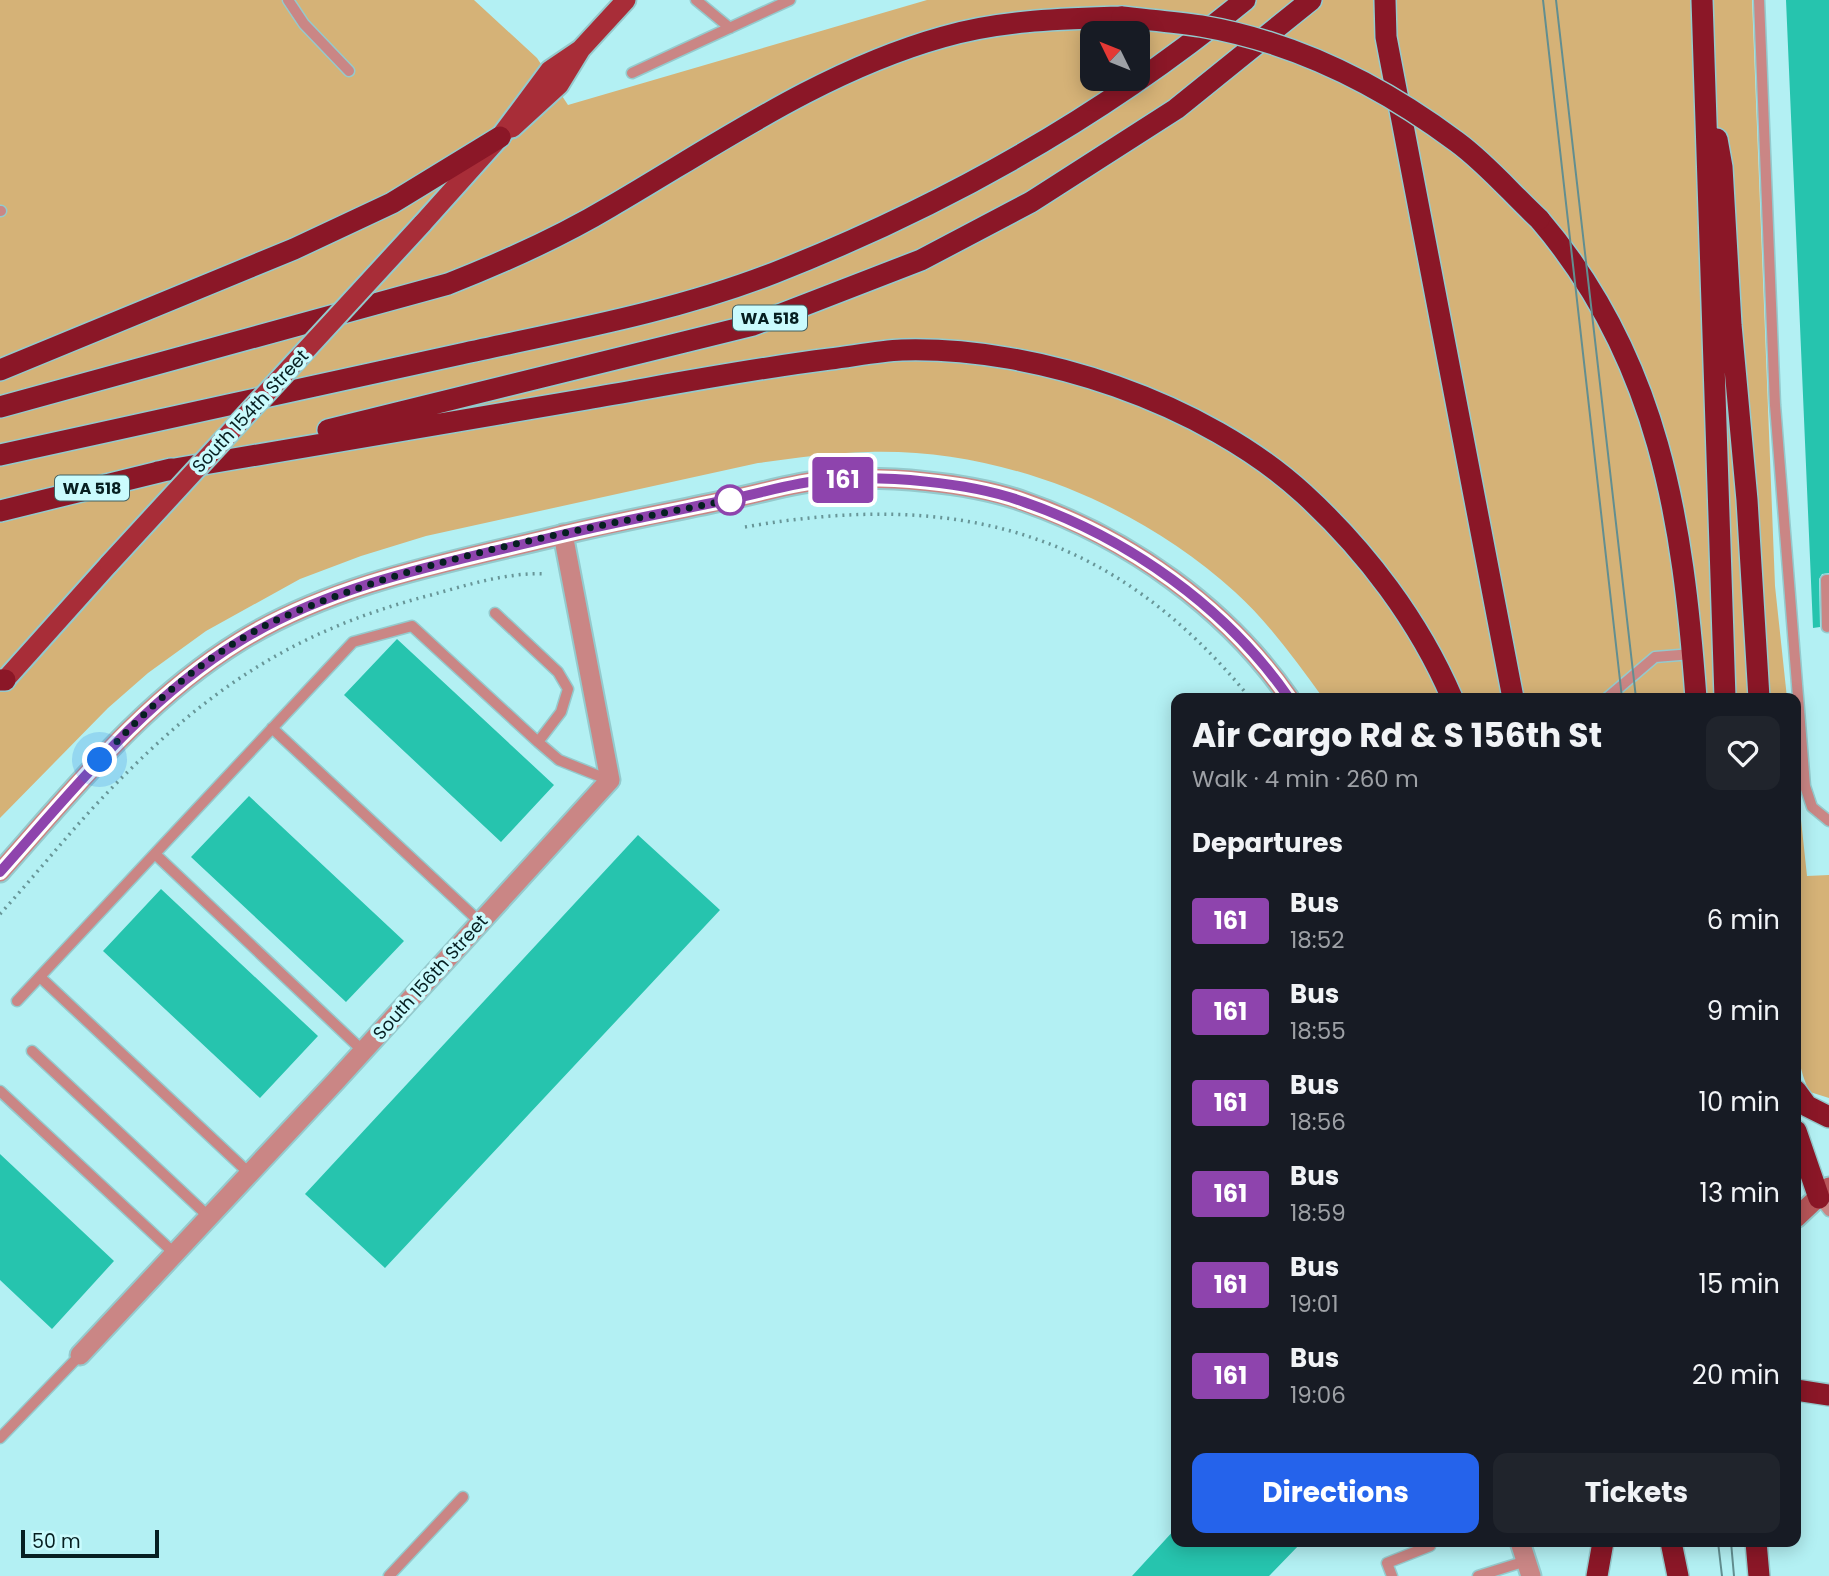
<!DOCTYPE html>
<html lang="en">
<head>
<meta charset="utf-8">
<style>
	body { margin:0; font-family:Poppins,sans-serif; background:#20242c; color:#f1f3f6; height:100vh; display:flex; flex-direction:column; font-size:26px; white-space:nowrap }
	* { box-sizing:border-box; margin:0 }
	p { font-size:23px; color:#9ea1a6 }
	.icon { flex:none; width:38px; height:38px; fill:none; stroke:currentColor; stroke-width:2; stroke-linecap:round; stroke-linejoin:round }
	.map { position:relative; flex:1; overflow:hidden }
	.panel { position:absolute; left:1171px; top:693px; width:630px; height:854px; display:flex; flex-direction:column; background:#171b24; border-radius:14px; box-shadow:0 4px 18px #0003 }
	.panel>* { flex:none }
	.badge { padding:0 14px; border-radius:5px; font-size:24px; line-height:46px }
	.needle { width:46px; rotate:313deg }
	.controls { position:absolute; left:1080px; top:21px; display:grid; gap:14px }
	.controls a { display:grid; place-items:center; width:70px; height:70px; border-radius:14px; background:#171b24; box-shadow:0 4px 18px #0003; font-size:35px }
	.scale { position:absolute; left:21px; bottom:18px; width:138px; box-sizing:border-box; padding-left:7px; border:4px solid #061f21; border-top:0; font-size:19px; line-height:24px; white-space:nowrap; color:#061f21; -webkit-text-stroke:5px #cafbfd; paint-order:stroke }
	.you { position:absolute; width:35px; height:35px; margin:-18px; border:5px solid #fff; border-radius:50%; background:#1a73e8; box-shadow:0 0 0 10px #1a73e833 }
	.map>.badge { position:absolute; translate:-50% -50%; box-shadow:0 0 0 4px #fff }
	h2 { padding:0 21px; font-size:26px; line-height:63px }
	.round { display:grid; place-items:center; flex:none; width:74px; height:74px; border-radius:14px; background:#20242c }
	.summary { display:flex; align-items:center; justify-content:space-between; height:119px; padding:0 21px }
	h1 { font-size:33px; font-weight:700; line-height:52px }
	.cta { display:flex; gap:14px; margin-top:auto; padding:14px 21px }
	.cta a { flex:1; height:80px; border-radius:14px; background:#2563eb; color:#fff; font-size:28px; font-weight:700; line-height:80px; text-align:center }
	.cta a+a { background:#20242c; color:#f1f3f6 }
	ul { padding:0; list-style:none }
	li { display:flex; align-items:center; gap:21px; height:91px; padding:0 21px }
	li div { flex:1 }
	li b { display:block; font-size:26px }
	li em { font-style:normal }
	li .badge { min-width:77px; font-weight:700; text-align:center }
	.map>svg:first-child { display:block }
</style>
</head>
<body>
<div class="map">
<svg width="1829" height="1576" viewBox="0 0 1829 1576">
	<rect width="100%" height="100%" fill="#b3f0f3"/>
	<path fill="#d5b277" fill-rule="evenodd" d="M 0,0 L 474,0 L 537,58 L 568,105 L 927,0 L 1752,0 L 1775,586 L 1787,698 L 1323,698 C 1296,661 1269,623 1235,592 C 1137,503 1001,448 868,452 C 831,453 794,458 758,463 L 426,536 L 361,556 L 300,579 L 206,631 L 148,673 L 108,708 L 0,818 ZM 1092,33 L 1138,33 L 1138,79 L 1092,79 Z
		M 1796,773 L 1807,876 L 1829,875 L 1829,1098 L 1810,1092 C 1788,1053 1796,978 1796,934 C 1796,880 1795,826 1796,773 Z"/>
	<path fill="#26c4ae" d="M 1786,0 L 1829,0 L 1829,573 L 1822,574 L 1819,579 L 1820,627 L 1813,628 Z
		M 397,639 L 554,785 L 501,842 L 344,695 Z
		M 249,796 L 404,941 L 346,1002 L 191,857 Z
		M 638,835 L 720,910 L 385,1268 L 305,1194 Z
		M 161,889 L 318,1036 L 260,1098 L 103,951 Z
		M 0,1154 L 114,1261 L 52,1329 L 0,1280 Z
		M 1176,1528 L 1176,1542 L 1302,1542 L 1269,1576 L 1132,1576 Z"/>
	<g fill="none" stroke-linecap="round" stroke-linejoin="round">
		<g stroke="#94cacd" stroke-width="13">
			<path id="service" d="M 288,0 L 304,24 L 349,71
				M 696,0 L 730,28
				M 1759,0 L 1775,405 L 1805,786 L 1812,807 L 1829,821
				M 632,73 L 790,0
				M 0,211 L 1,211
				M 495,613 L 558,672 L 568,689 L 561,712 L 538,742 L 559,760 L 609,780
				M 1827,627 L 1826,580 L 1829,580
				M 1607,698 L 1655,657 L 1692,654
				M 272,728 L 480,922
				M 155,854 L 363,1051
				M 40,977 L 249,1173
				M 17,1001 L 353,642 L 412,626 L 538,742
				M 32,1051 L 208,1216
				M 0,1091 L 174,1253
				M 1819,1198 L 1829,1211
				M 0,1438 L 80,1355
				M 389,1576 L 463,1497
				M 1392,1576 L 1387,1563 L 1430,1546 L 1429,1542
				M 1478,1576 L 1526,1561"/>
		</g>
		<g stroke="#94cacd" stroke-width="23">
			<path id="minor" d="M 80,1355 L 335,1082 L 610,780 L 563,534"/>
		</g>
		<g stroke="#94cacd" stroke-width="23">
			<path id="tertiary" d="M 0,872 C 74,789 144,700 240,641 C 332,584 445,563 549,538 C 609,523 671,512 731,499 C 762,493 795,482 826,480 C 883,475 970,482 1025,502 C 1128,538 1226,607 1289,698
				M 1520,1542 L 1531,1576"/>
		</g>
		<g stroke="#94cacd" stroke-width="23">
			<path id="secondary" d="M 1796,1218 L 1829,1187"/>
		</g>
		<g stroke="#94cacd" stroke-width="23">
			<path id="primary" d="M 512,128 L 559,85 L 581,49 L 626,0
				M 422,224 L 500,137 L 550,70 L 581,49
				M 5,680 L 109,564"/>
		</g>
		<g stroke="#94cacd" stroke-width="24">
			<path id="motorway" d="M 1385,0 L 1386,37 L 1513,698
				M 1702,0 L 1725,698
				M 1717,139 L 1722,167 L 1731,325 L 1747,500 L 1759,698
				M 1539,219 C 1659,359 1683,521 1696,698
				M 0,370 L 294,249 L 392,203 L 500,137
				M 0,407 L 448,284 C 504,262 558,238 610,207 C 718,144 822,71 943,37 C 1001,20 1062,19 1122,17
				M 328,430 L 753,325 L 921,260 L 1031,202 L 1176,109 L 1311,0
				M 0,455 C 154,421 307,388 461,354 C 566,331 674,312 774,273 C 944,206 1104,116 1245,0
				M 157,472 C 300,448 443,423 587,399 C 668,385 749,369 830,359 C 854,356 879,351 902,350 C 1036,346 1205,403 1304,494 C 1366,551 1419,621 1452,698
				M 0,511 L 171,469
				M 0,680 L 5,680
				M 1796,1091 L 1807,1106 L 1829,1117
				M 1796,1131 L 1819,1198
				M 1796,1390 L 1829,1395
				M 1671,1542 L 1678,1576
				M 1756,1542 L 1759,1576
				M 1597,1576 L 1603,1542"/>
		</g>
		<path stroke="#689698" stroke-width="3.5" stroke-dasharray="2 5" stroke-linecap="butt" d="M 745,527 C 956,490 1112,529 1250,698
			M 0,914 C 31,880 60,844 91,810 C 193,700 283,633 431,595 C 467,585 508,572 545,574"/>
		<use href="#service" stroke="#ca8685" stroke-width="10"/>
		<use href="#minor" stroke="#ca8685" stroke-width="19"/>
		<use href="#tertiary" stroke="#ca8685" stroke-width="19"/>
		<use href="#secondary" stroke="#b85659" stroke-width="19"/>
		<use href="#primary" stroke="#a82d38" stroke-width="19"/>
		<use href="#motorway" stroke="#8b1727" stroke-width="21"/>
		<path stroke="#628e90" stroke-width="2" d="M 1543,0 L 1622,698
			M 1556,0 L 1636,698
			M 1718,1542 L 1722,1576
			M 1731,1542 L 1734,1576"/>
		<g stroke="#94cacd" stroke-width="23" stroke-linecap="butt">
			<path id="primary-bridge" d="M 109,564 L 422,224"/>
		</g>
		<g stroke="#94cacd" stroke-width="24" stroke-linecap="butt">
			<path id="motorway-bridge" d="M 1122,17 C 1148,20 1175,22 1201,26 C 1295,42 1382,86 1457,142 C 1487,164 1512,194 1539,219"/>
		</g>
		<use href="#primary-bridge" stroke="#a82d38" stroke-width="19"/>
		<use href="#motorway-bridge" stroke="#8b1727" stroke-width="21"/>
	</g>
	<g fill="none" stroke-linecap="round" stroke-linejoin="round">
		<g stroke="#fff" stroke-width="16">
			<path id="line" d="M 0,872 C 74,789 144,700 240,641 C 332,584 445,563 549,538 C 609,523 671,512 731,499 C 762,493 795,482 826,480 C 883,475 970,482 1024,502 C 1128,538 1226,607 1289,698"/>
		</g>
		<use href="#line" stroke="#8e44ad" stroke-width="10"/>
		<path stroke="#061f21" stroke-width="7" stroke-dasharray="0 12.6" d="M 100,760 C 152,702 215,646 288,615 C 429,555 585,529 734,499 L 730,500"/>
	</g>
	<circle fill="#fff" stroke="#8e44ad" stroke-width="3.5" cx="730" cy="500" r="14"/>
	<g text-anchor="middle" dominant-baseline="central" stroke-width="7" stroke-linejoin="round" paint-order="stroke">
		<g fill="#cafbfd" stroke="#416163" stroke-width="2">
			<rect x="733" y="305.5" width="74" height="25" rx="5"/>
			<rect x="55" y="475.5" width="74" height="25" rx="5"/>
		</g>
		<g font-size="16" font-weight="bold" fill="#061f21">
			<text x="770" y="318">WA 518</text>
			<text x="92" y="488">WA 518</text>
		</g>
		<g font-size="18" fill="#061f21" stroke="#cafbfd">
			<text transform="translate(250 411) rotate(-47)">South 154th Street</text>
			<text transform="translate(430 977) rotate(-48)">South 156th Street</text>
		</g>
	</g>
</svg>
<div class="controls">
<a><svg class="needle" viewBox="-14 -14 28 28"><path d="M0-13l5 13h-10z" fill="#e53935"/><path d="M0 13l5-13h-10z" fill="#9ea1a6"/></svg></a>
</div>
<div class="scale">50 m</div>
<div class="you" style="left:100px;top:760px"></div>
<b class="badge" style="left:843px;top:480px;background:#8e44ad;color:#fff">161</b>
<section class="panel">
<div class="summary"><div><h1>Air Cargo Rd &amp; S 156th St</h1><p>Walk · 4 min · 260 m</p></div><a class="round"><svg class="icon" aria-label="heart" viewBox="0 0 24 24"><path d="M12 20l-8-8c-3-5 5-10 8-4 3-6 11-1 8 4z"/></svg></a></div>
<h2>Departures</h2>
<ul>
<li><span class="badge" style="background:#8e44ad;color:#fff">161</span><div><b>Bus</b><p>18:52</p></div><em>6 min</em></li>
<li><span class="badge" style="background:#8e44ad;color:#fff">161</span><div><b>Bus</b><p>18:55</p></div><em>9 min</em></li>
<li><span class="badge" style="background:#8e44ad;color:#fff">161</span><div><b>Bus</b><p>18:56</p></div><em>10 min</em></li>
<li><span class="badge" style="background:#8e44ad;color:#fff">161</span><div><b>Bus</b><p>18:59</p></div><em>13 min</em></li>
<li><span class="badge" style="background:#8e44ad;color:#fff">161</span><div><b>Bus</b><p>19:01</p></div><em>15 min</em></li>
<li><span class="badge" style="background:#8e44ad;color:#fff">161</span><div><b>Bus</b><p>19:06</p></div><em>20 min</em></li>
</ul>
<div class="cta"><a>Directions</a><a>Tickets</a></div>
</section>
</div>
</body>
</html>
